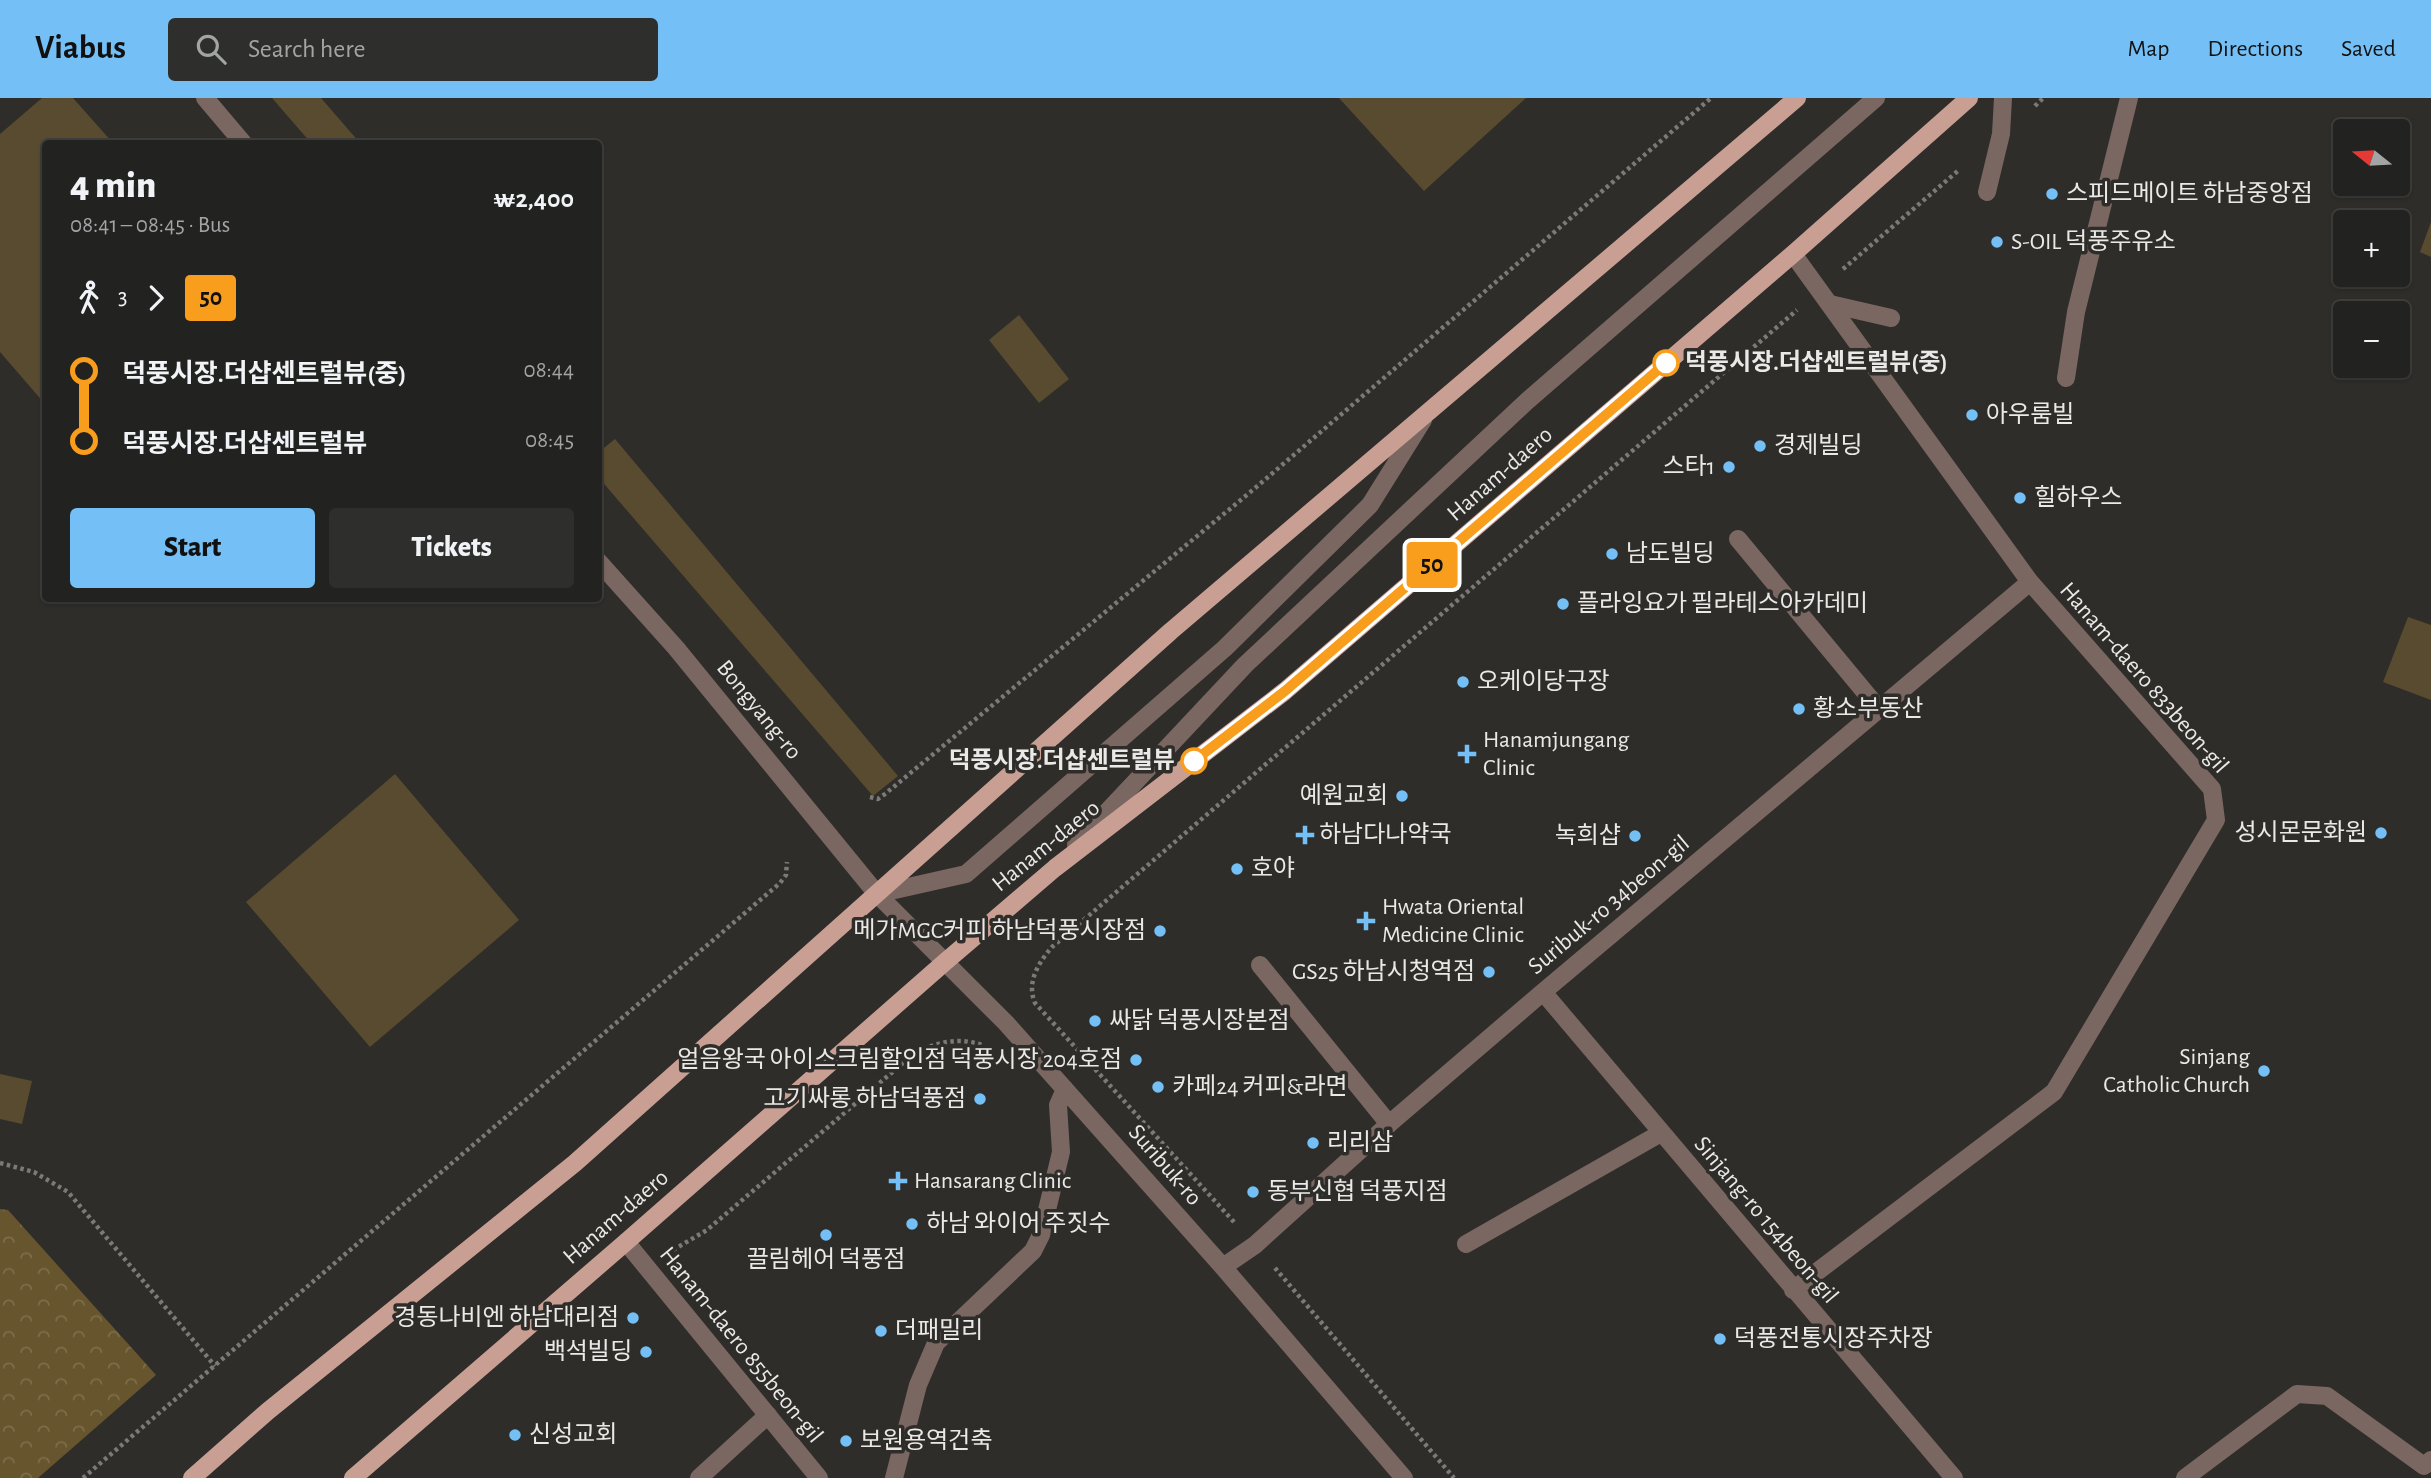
<!DOCTYPE html>
<html lang="en">
<head>
<meta charset="utf-8">
<style>
	body { margin:0; font-family:"Alegreya Sans","Noto Sans KR",sans-serif; background:#2e2f2d; color:#f1f3f6; height:100vh; display:flex; flex-direction:column; font-size:26px; white-space:nowrap }
	* { box-sizing:border-box; margin:0 }
	p { font-size:23px; color:#a2a4a5 }
	.icon { flex:none; width:38px; height:38px; fill:none; stroke:currentColor; stroke-width:2; stroke-linecap:round; stroke-linejoin:round }
	.map { position:relative; flex:1; overflow:hidden }
	.sheet { position:absolute; left:42px; top:42px; width:560px; height:462px; display:flex; flex-direction:column; background:#222220; border-radius:7px; box-shadow:0 2px 5px #0004,0 0 0 2px #3f3f3e }
	.sheet>* { flex:none }
	.badge { padding:0 14px; border-radius:5px; font-size:24px; line-height:46px }
	.needle { width:46px; rotate:288deg }
	.tools { position:absolute; left:2333px; top:21px; display:grid; gap:14px }
	.tools a { display:grid; place-items:center; width:77px; height:77px; border-radius:7px; background:#222220; box-shadow:0 2px 5px #0004,0 0 0 2px #3f3f3e; font-size:35px }
	.map>.badge { position:absolute; translate:-50% -50%; box-shadow:0 0 0 4px #fff }
	.legs { display:flex; align-items:center; gap:10px; height:77px; padding:0 28px; font-size:23px }
	.legs p { margin-inline-start:auto }
	.headline { display:flex; align-items:center; justify-content:space-between; height:119px; padding:0 28px }
	h1 { font-size:38px; font-weight:800; line-height:52px }
	.button { display:flex; gap:14px; margin-top:auto; padding:14px 28px }
	.button a { flex:1; height:80px; border-radius:7px; background:#74c0f6; color:#111; font-size:28px; font-weight:800; line-height:80px; text-align:center }
	.button a+a { background:#2e2f2d; color:#f1f3f6 }
	ul { padding:0 28px; list-style:none }
	li { display:flex; align-items:center; gap:24px; height:70px; font-size:26px }
	li i { display:grid; place-items:center; width:10px; height:100%; margin:0 9px; background:currentColor }
	li i::after { content:''; width:18px; height:18px; margin:-9px; border:5px solid; border-radius:50%; background:#222220 }
	li p { margin-inline-start:auto }
	li:first-child i { background:linear-gradient(#0000 50%,currentColor 0) }
	li:last-child i { background:linear-gradient(currentColor 50%,#0000 0) }
	header { display:flex; align-items:center; gap:42px; box-sizing:border-box; height:98px; padding:0 35px; background:#74c0f6; color:#111 }
	header strong { font-size:33px }
	nav { display:flex; gap:38px; margin-inline-start:auto; font-size:24px }
	.search { width:490px; height:63px; background:#2e2f2d; display:flex; align-items:center; gap:18px; box-sizing:border-box; padding:0 24px; border-radius:7px; color:#a2a4a5; font-size:26px }
	.map>svg:first-child { display:block }
</style>
</head>
<body>
<header>
<strong>Viabus</strong>
<div class="search"><svg class="icon" aria-label="search" viewBox="0 0 24 24"><circle cx="10" cy="10" r="6"/><path d="M15 15l6 6"/></svg>Search here</div>
<nav><a>Map</a><a>Directions</a><a>Saved</a></nav>
</header>
<div class="map">
<svg width="2431" height="1380" viewBox="0 0 2431 1380">
	<defs>
		<pattern id="forest-crowns" width="20" height="18" patternUnits="userSpaceOnUse" patternTransform="scale(1.75)"><rect width="20" height="18" fill="#67552d"/><path d="M2 6a3 3 0 1 1 6 0M12 15a3 3 0 1 1 6 0" fill="none" stroke="#7d6d4b"/></pattern>
	</defs>
	<rect width="100%" height="100%" fill="#2e2d2a"/>
	<path fill="url(#forest-crowns)" d="M 0,1111 L 8,1112 L 156,1277 L 38,1380 L 0,1380 Z"/>
	<path fill="#594b2f" d="M 42,0 L 73,0 L 113,45 L 46,46 L 45,306 L 0,254 L 0,36 Z
		M 272,0 L 321,0 L 360,45 L 311,45 Z
		M 1339,0 L 1526,0 L 1424,93 Z
		M 2431,124 L 2431,159 L 2420,154 Z
		M 1019,217 L 1069,281 L 1039,305 L 989,242 Z
		M 615,341 L 898,678 L 873,698 L 599,380 L 599,354 Z
		M 2408,519 L 2431,527 L 2431,602 L 2383,584 Z
		M 395,676 L 519,822 L 370,949 L 246,804 Z
		M 0,976 L 32,983 L 22,1026 L 0,1021 Z"/>
	<g fill="none" stroke-linecap="round" stroke-linejoin="round">
		<path stroke="#7b7a78" stroke-width="4.5" stroke-dasharray="3.5 3.5" stroke-linecap="butt" d="M 2035,8 L 2043,0
			M 1843,171 L 1959,72
			M 870,699 L 878,701 L 885,696 L 1254,391 L 1711,0
			M 0,1065 L 34,1074 L 68,1094 L 215,1268
			M 1234,1124 L 1035,905 C 1026,884 1039,864 1052,849 L 1797,212
			M 673,1152 L 707,1132 L 916,954 C 938,944 959,939 982,947
			M 1275,1170 L 1454,1380
			M 83,1380 L 780,785 L 786,777 L 787,764"/>
		<path stroke="#7b6761" stroke-width="18" d="M 1987,94 L 2001,36 L 2003,0
			M 1830,206 L 1891,220
			M 2066,280 L 2076,214 L 2129,0
			M 1738,441 L 1879,611
			M 1076,747 L 1245,567 L 1526,304 L 1876,0
			M 877,796 L 966,776 L 1225,550 L 1370,407 L 1423,322
			M 1260,867 L 1389,1026
			M 1466,1146 L 1661,1035
			M 699,1380 L 768,1317"/>
		<path stroke="#7b6761" stroke-width="18" d="M 877,796 L 1006,925 L 1223,1169 L 1404,1380
			M 1543,894 L 1954,1380
			M 626,1144 L 819,1380
			M 1223,1169 L 1255,1147 L 1389,1026 L 1543,894 L 2030,484
			M 1793,1192 L 2054,994 L 2216,722 L 2212,691 L 2030,484 L 1793,156
			M 894,1380 L 918,1287 L 936,1245 L 1033,1153 L 1041,1137 L 1061,1054 L 1058,1007 L 1065,991
			M 2185,1380 L 2297,1296 L 2327,1298 L 2424,1368 L 2431,1362"/>
		<path stroke="#7b6761" stroke-width="18" d="M 205,0 L 244,46
			M 598,463 L 676,550 L 877,796"/>
		<path stroke="#c99f94" stroke-width="18" d="M 192,1380 L 268,1313 L 575,1065 L 1171,533 L 1797,0
			M 353,1380 L 626,1144 L 945,864 L 1055,770 L 1285,593 L 1793,156 L 1969,0"/>
	</g>
	<g fill="none" stroke-linecap="round" stroke-linejoin="round">
		<g stroke="#fff" stroke-width="16">
			<path id="line-1" d="M 1194,663 L 1285,593 L 1666,265"/>
		</g>
		<use href="#line-1" stroke="#f99d1c" stroke-width="10"/>
	</g>
	<g fill="#74c0f6" stroke="#2e2d2a" stroke-width="2.5">
		<circle cx="2052" cy="96" r="7"/>
		<circle cx="1997" cy="144" r="7"/>
		<circle cx="1972" cy="317" r="7"/>
		<circle cx="1760" cy="348" r="7"/>
		<circle cx="1729" cy="369" r="7"/>
		<circle cx="2020" cy="400" r="7"/>
		<circle cx="1612" cy="456" r="7"/>
		<circle cx="1563" cy="506" r="7"/>
		<circle cx="1463" cy="584" r="7"/>
		<circle cx="1799" cy="611" r="7"/>
		<path d="M1463.5 645.5h7v7h7v7h-7v7h-7v-7h-7v-7h7z"/>
		<circle cx="1402" cy="698" r="7"/>
		<circle cx="2381" cy="735" r="7"/>
		<path d="M1301.5 726.5h7v7h7v7h-7v7h-7v-7h-7v-7h7z"/>
		<circle cx="1635" cy="738" r="7"/>
		<circle cx="1237" cy="771" r="7"/>
		<path d="M1362.5 812.5h7v7h7v7h-7v7h-7v-7h-7v-7h7z"/>
		<circle cx="1160" cy="833" r="7"/>
		<circle cx="1489" cy="874" r="7"/>
		<circle cx="1095" cy="923" r="7"/>
		<circle cx="1136" cy="962" r="7"/>
		<circle cx="2264" cy="973" r="7"/>
		<circle cx="1158" cy="989" r="7"/>
		<circle cx="980" cy="1001" r="7"/>
		<circle cx="1313" cy="1045" r="7"/>
		<path d="M894.5 1072.5h7v7h7v7h-7v7h-7v-7h-7v-7h7z"/>
		<circle cx="1253" cy="1094" r="7"/>
		<circle cx="912" cy="1126" r="7"/>
		<circle cx="826" cy="1137" r="7"/>
		<circle cx="633" cy="1220" r="7"/>
		<circle cx="881" cy="1233" r="7"/>
		<circle cx="1720" cy="1241" r="7"/>
		<circle cx="646" cy="1254" r="7"/>
		<circle cx="515" cy="1337" r="7"/>
		<circle cx="846" cy="1343" r="7"/>
	</g>
	<g fill="#fff" stroke="#f99d1c" stroke-width="3.5">
		<circle cx="1666" cy="265" r="12"/>
		<circle cx="1194" cy="663" r="12"/>
	</g>
	<g text-anchor="middle" dominant-baseline="central" stroke-width="7" stroke-linejoin="round" paint-order="stroke">
		<g font-size="24" fill="#eae9e7" stroke="#2e2d2a" text-anchor="start">
			<text x="2066" y="96">스피드메이트 하남중앙점</text>
			<text x="2011" y="144">S-OIL 덕풍주유소</text>
			<text x="1986" y="317">아우룸빌</text>
			<text x="1774" y="348">경제빌딩</text>
			<text x="1715" y="369" text-anchor="end">스타1</text>
			<text x="2034" y="400">힐하우스</text>
			<text x="1626" y="456">남도빌딩</text>
			<text x="1577" y="506">플라잉요가 필라테스아카데미</text>
			<text x="1477" y="584">오케이당구장</text>
			<text x="1813" y="611">황소부동산</text>
			<text x="1483" y="642">Hanamjungang<tspan x="1483" dy="28">Clinic</tspan></text>
			<text x="1388" y="698" text-anchor="end">예원교회</text>
			<text x="2367" y="735" text-anchor="end">성시몬문화원</text>
			<text x="1319" y="737">하남다나약국</text>
			<text x="1621" y="738" text-anchor="end">녹희샵</text>
			<text x="1251" y="771">호야</text>
			<text x="1382" y="809">Hwata Oriental<tspan x="1382" dy="28">Medicine Clinic</tspan></text>
			<text x="1146" y="833" text-anchor="end">메가MGC커피 하남덕풍시장점</text>
			<text x="1475" y="874" text-anchor="end">GS25 하남시청역점</text>
			<text x="1109" y="923">싸닭 덕풍시장본점</text>
			<text x="2250" y="959" text-anchor="end">Sinjang<tspan x="2250" dy="28">Catholic Church</tspan></text>
			<text x="1122" y="962" text-anchor="end">얼음왕국 아이스크림할인점 덕풍시장 204호점</text>
			<text x="1172" y="989">카페24 커피&amp;라면</text>
			<text x="966" y="1001" text-anchor="end">고기싸롱 하남덕풍점</text>
			<text x="1327" y="1045">리리삼</text>
			<text x="914" y="1083">Hansarang Clinic</text>
			<text x="1267" y="1094">동부신협 덕풍지점</text>
			<text x="926" y="1126">하남 와이어 주짓수</text>
			<text x="826" y="1162" text-anchor="middle">끌림헤어 덕풍점</text>
			<text x="619" y="1220" text-anchor="end">경동나비엔 하남대리점</text>
			<text x="895" y="1233">더패밀리</text>
			<text x="1734" y="1241">덕풍전통시장주차장</text>
			<text x="632" y="1254" text-anchor="end">백석빌딩</text>
			<text x="529" y="1337">신성교회</text>
			<text x="860" y="1343">보원용역건축</text>
		</g>
		<g font-size="24" font-weight="bold" fill="#eae9e7" stroke="#2e2d2a" text-anchor="start">
			<text x="1685" y="265">덕풍시장.더샵센트럴뷰(중)</text>
			<text x="1175" y="663" text-anchor="end">덕풍시장.더샵센트럴뷰</text>
		</g>
		<g font-size="24" fill="#eae9e7" stroke="#2e2d2a">
			<text transform="translate(1500 376) rotate(-41)">Hanam-daero</text>
			<text transform="translate(2144 580) rotate(49)">Hanam-daero 833beon-gil</text>
			<text transform="translate(759 612) rotate(51)">Bongyang-ro</text>
			<text transform="translate(1046 748) rotate(-39)">Hanam-daero</text>
			<text transform="translate(1609 807) rotate(-40)">Suribuk-ro 34beon-gil</text>
			<text transform="translate(1165 1067) rotate(49)">Suribuk-ro</text>
			<text transform="translate(616 1119) rotate(-41)">Hanam-daero</text>
			<text transform="translate(1766 1122) rotate(50)">Sinjang-ro 154beon-gil</text>
			<text transform="translate(741 1247) rotate(51)">Hanam-daero 855beon-gil</text>
		</g>
	</g>
</svg>
<div class="tools">
<a><svg class="needle" viewBox="-14 -14 28 28"><path d="M0-13l5 13h-10z" fill="#e53935"/><path d="M0 13l5-13h-10z" fill="#a2a4a5"/></svg></a>
<a>+</a>
<a>−</a>
</div>
<b class="badge" style="left:1432px;top:467px;background:#f99d1c;color:#111">50</b>
<section class="sheet">
<div class="headline"><div><h1>4 min</h1><p>08:41 – 08:45 · Bus</p></div><b>₩2,400</b></div>
<div class="legs"><svg class="icon" aria-label="walk" viewBox="0 0 24 24"><circle cx="13" cy="4" r="2"/><path d="M13 8l-2 6 4 7M11 14l-3 7M7 12l3-4h3l4 4"/></svg>3<svg class="icon" aria-label="forward" viewBox="0 0 24 24"><path d="M9 5l7 7-7 7"/></svg><b class="badge" style="background:#f99d1c;color:#111">50</b></div>
<ul>
<li><i style="color:#f99d1c"></i><b>덕풍시장.더샵센트럴뷰(중)</b><p>08:44</p></li>
<li><i style="color:#f99d1c"></i><b>덕풍시장.더샵센트럴뷰</b><p>08:45</p></li>
</ul>
<div class="button"><a>Start</a><a>Tickets</a></div>
</section>
</div>
</body>
</html>
